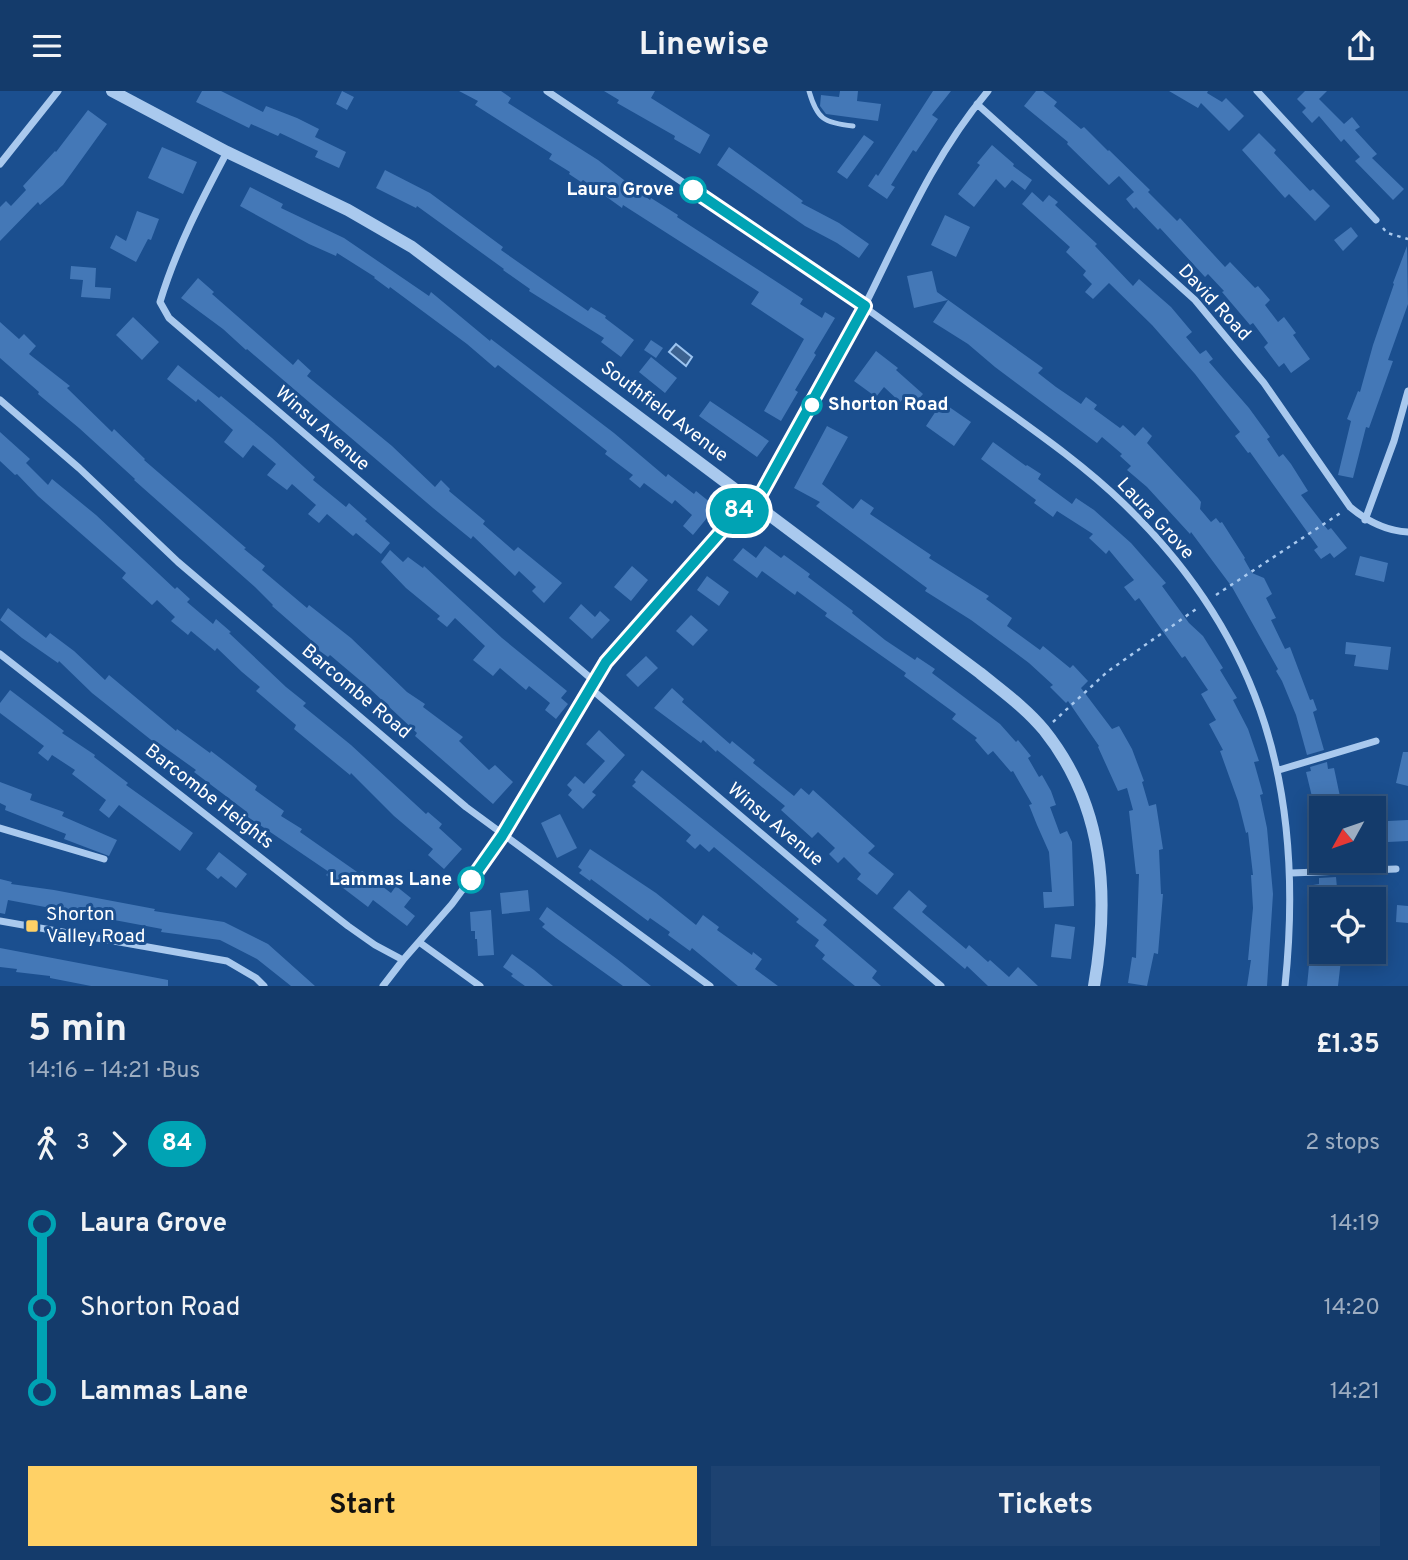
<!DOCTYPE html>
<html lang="en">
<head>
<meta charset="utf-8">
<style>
	body { margin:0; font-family:Overpass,sans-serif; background:#1d4271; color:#f1f3f6; height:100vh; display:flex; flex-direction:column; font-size:26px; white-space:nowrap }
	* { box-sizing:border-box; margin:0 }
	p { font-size:23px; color:#9dadc1 }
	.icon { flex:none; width:38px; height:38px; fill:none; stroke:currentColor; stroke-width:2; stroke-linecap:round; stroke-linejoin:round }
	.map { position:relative; height:895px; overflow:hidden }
	.side { display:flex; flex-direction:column; background:#143b6b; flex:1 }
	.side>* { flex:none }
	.badge { padding:0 14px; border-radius:23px; font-size:24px; line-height:46px }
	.needle { width:46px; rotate:230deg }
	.tools { position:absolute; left:1309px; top:705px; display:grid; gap:14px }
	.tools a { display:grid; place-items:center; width:77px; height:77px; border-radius:0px; background:#143b6b; box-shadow:0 4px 18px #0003,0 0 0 2px #33557e; font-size:35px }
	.map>.badge { position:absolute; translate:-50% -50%; box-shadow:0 0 0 4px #fff }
	.legs { display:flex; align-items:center; gap:10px; height:77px; padding:0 28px; font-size:23px }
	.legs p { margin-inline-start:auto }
	.headline { display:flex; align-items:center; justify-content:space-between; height:119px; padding:0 28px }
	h1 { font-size:38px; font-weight:700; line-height:52px }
	.cta { display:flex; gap:14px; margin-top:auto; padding:14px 28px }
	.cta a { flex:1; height:80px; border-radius:0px; background:#ffd166; color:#111; font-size:28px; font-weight:700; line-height:80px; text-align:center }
	.cta a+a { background:#1d4271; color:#f1f3f6 }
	ul { padding:0 28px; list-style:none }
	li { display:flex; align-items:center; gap:24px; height:84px; font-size:26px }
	li i { display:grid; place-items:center; width:10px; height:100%; margin:0 9px; background:currentColor }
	li i::after { content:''; width:18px; height:18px; margin:-9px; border:5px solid; border-radius:50%; background:#143b6b }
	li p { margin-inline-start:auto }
	li:first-child i { background:linear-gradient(#0000 50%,currentColor 0) }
	li:last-child i { background:linear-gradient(currentColor 50%,#0000 0) }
	header { display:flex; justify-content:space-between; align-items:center; height:91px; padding:0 28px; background:#143b6b; font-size:32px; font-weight:700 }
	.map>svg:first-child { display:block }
</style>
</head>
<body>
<header><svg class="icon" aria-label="menu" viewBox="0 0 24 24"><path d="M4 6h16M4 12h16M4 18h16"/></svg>Linewise<svg class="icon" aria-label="share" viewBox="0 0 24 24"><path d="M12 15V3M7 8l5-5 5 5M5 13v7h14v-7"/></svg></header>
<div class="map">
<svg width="1408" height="895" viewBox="0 0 1408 895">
	<rect width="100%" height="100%" fill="#1b4f8f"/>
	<path fill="#3c6290" stroke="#9cc4f0" stroke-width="2" d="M 676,253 L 692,266 L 686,275 L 669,261 Z"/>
	<path fill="#4478b7" d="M 202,0 L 221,0 L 263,21 L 266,15 L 297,27 L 319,38 L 315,46 L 346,61 L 339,77 L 315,66 L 318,60 L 280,42 L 278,45 L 251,33 L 249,37 L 196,11 Z
		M 342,0 L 354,6 L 347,19 L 336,13 Z
		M 459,0 L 501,0 L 511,7 L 508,12 L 598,69 L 650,109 L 651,107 L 678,124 L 677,126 L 803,208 L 800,213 L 822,227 L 825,221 L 835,227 L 814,262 L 816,264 L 795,299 L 798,301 L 781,330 L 764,320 L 804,248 L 751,213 L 759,201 L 623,114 L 622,117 L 583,89 L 581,91 L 569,83 L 570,81 L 549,68 L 552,63 L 475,14 L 478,10 Z
		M 604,0 L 655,0 L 651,7 L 710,44 L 700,63 L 674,48 L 675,45 L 617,12 L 619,9 Z
		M 840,0 L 858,0 L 857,10 L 881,13 L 878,30 L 826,23 L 820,15 L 821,4 L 839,6 Z
		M 933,0 L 951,0 L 932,24 L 938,28 L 916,61 L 913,59 L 891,94 L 895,96 L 887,108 L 868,95 L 876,83 L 878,85 Z
		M 1036,0 L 1043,0 L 1057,11 L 1054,15 L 1081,38 L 1084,36 L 1108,60 L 1109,59 L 1150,99 L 1148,101 L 1177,130 L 1180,127 L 1225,176 L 1230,171 L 1255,197 L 1258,195 L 1270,209 L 1265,214 L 1278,231 L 1284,226 L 1296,242 L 1293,244 L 1310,268 L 1291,282 L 1284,272 L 1279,276 L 1264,256 L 1268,252 L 1253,232 L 1250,234 L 1222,201 L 1224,200 L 1208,183 L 1205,186 L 1160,137 L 1158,139 L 1136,116 L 1134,118 L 1126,108 L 1134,101 L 1119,85 L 1109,94 L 1067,53 L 1068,51 L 1024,15 Z
		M 1169,0 L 1208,0 L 1207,2 L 1222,11 L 1226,7 L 1244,25 L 1229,40 L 1201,12 L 1198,17 Z
		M 1305,0 L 1327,0 L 1319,8 L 1344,33 L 1352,26 L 1360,36 L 1355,39 L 1377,63 L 1372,67 L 1404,98 L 1393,109 L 1355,70 L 1360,66 L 1344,48 L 1341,51 L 1319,25 L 1312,32 L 1302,21 L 1306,17 L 1297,8 Z
		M 88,19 L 107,33 L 63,94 L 40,114 L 38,111 L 0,150 L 0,116 L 6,110 L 11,115 L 26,99 L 23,95 L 55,60 L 56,61 Z
		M 1259,42 L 1276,59 L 1274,62 L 1310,100 L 1313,98 L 1330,115 L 1315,130 L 1289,103 L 1285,107 L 1242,59 Z
		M 864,44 L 874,51 L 847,88 L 837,81 Z
		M 992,54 L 1014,73 L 1013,75 L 1032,89 L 1025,99 L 1012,89 L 1005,97 L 996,88 L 974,116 L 958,103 L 980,74 L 977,72 Z
		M 162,56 L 197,71 L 183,103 L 148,87 Z
		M 729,56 L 803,110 L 801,112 L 839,132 L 869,153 L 859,167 L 837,152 L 805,135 L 717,74 Z
		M 385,79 L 430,102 L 503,156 L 501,159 L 588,220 L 591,216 L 606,225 L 605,227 L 634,249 L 621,266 L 601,251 L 604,247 L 529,200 L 530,198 L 503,179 L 504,178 L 417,115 L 416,117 L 376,97 Z
		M 250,96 L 283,113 L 281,117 L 344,147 L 429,205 L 431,201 L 490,250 L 491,248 L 614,342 L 666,386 L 668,383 L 694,403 L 696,400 L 716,416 L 693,444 L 683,435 L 692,424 L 675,409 L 672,413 L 644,392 L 640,397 L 629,388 L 633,384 L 605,363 L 607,360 L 498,274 L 495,277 L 467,253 L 390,196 L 389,198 L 374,187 L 375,186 L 337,162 L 336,165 L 309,153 L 240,115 Z
		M 1032,101 L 1043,111 L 1049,104 L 1058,111 L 1055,114 L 1097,153 L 1095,155 L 1133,195 L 1139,188 L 1171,216 L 1192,241 L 1186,246 L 1200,263 L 1206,259 L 1213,268 L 1209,271 L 1249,317 L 1270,346 L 1267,348 L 1279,366 L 1283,363 L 1291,373 L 1308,400 L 1301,404 L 1328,439 L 1331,437 L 1347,457 L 1334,467 L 1330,462 L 1321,468 L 1314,459 L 1318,456 L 1250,361 L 1248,362 L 1235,345 L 1240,341 L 1195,283 L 1152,234 L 1109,192 L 1093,208 L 1085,201 L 1092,193 L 1083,184 L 1086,180 L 1066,161 L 1070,156 L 1022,113 Z
		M 137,120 L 159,128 L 151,149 L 148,148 L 136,171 L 110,157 L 116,144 L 126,150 Z
		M 945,124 L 970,136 L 956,166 L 931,154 Z
		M 1351,136 L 1358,145 L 1343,160 L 1334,149 Z
		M 1407,155 L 1408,213 L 1388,269 L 1393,270 L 1369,337 L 1366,336 L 1353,387 L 1338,384 L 1351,330 L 1347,328 L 1358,300 L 1360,301 L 1373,254 L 1394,193 L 1393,192 Z
		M 71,175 L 96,177 L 95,196 L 111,197 L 110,208 L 81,206 L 83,189 L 70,188 Z
		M 932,180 L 937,201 L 1043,277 L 1038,282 L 1056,296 L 1081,313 L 1086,306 L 1097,314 L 1094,318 L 1120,337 L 1123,334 L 1135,345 L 1143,336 L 1152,345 L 1147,352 L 1198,407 L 1201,411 L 1200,418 L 1211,431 L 1216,427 L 1220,432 L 1222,431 L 1245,467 L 1244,468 L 1252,482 L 1264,487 L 1272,503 L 1266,507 L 1276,527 L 1271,529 L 1285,558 L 1290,556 L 1310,609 L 1313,608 L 1317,619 L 1313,621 L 1324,659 L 1307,664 L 1296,624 L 1282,590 L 1276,580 L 1278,578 L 1232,496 L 1191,441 L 1190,443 L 1147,396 L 1127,379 L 1131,375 L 1120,365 L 1122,363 L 1102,346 L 1097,352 L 995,276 L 968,253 L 933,231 L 948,209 L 914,217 L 907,185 Z
		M 198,187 L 214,201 L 212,203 L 293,274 L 298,268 L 311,280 L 307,285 L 392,355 L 435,396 L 441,389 L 450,398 L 449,400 L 485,430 L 483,433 L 514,460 L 518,456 L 562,492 L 544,512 L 532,500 L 536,496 L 519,480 L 515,485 L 473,445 L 471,448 L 433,417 L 247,258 L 246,259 L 223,238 L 181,207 Z
		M 133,226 L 159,251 L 142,269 L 116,244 Z
		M 0,231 L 19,248 L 24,243 L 36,255 L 29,263 L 70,295 L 67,297 L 112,341 L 114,338 L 145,368 L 144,369 L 246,457 L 244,458 L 265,475 L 262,479 L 307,517 L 309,514 L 351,547 L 407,601 L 425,613 L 423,616 L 463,646 L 459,650 L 489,679 L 495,674 L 513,691 L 493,713 L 415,645 L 417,642 L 369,597 L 330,564 L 328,566 L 317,558 L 319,556 L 272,515 L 273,514 L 255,496 L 134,389 L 135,388 L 79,337 L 38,303 L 39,301 L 0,267 Z
		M 651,249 L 663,257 L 656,267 L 644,259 Z
		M 876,260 L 898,277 L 896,279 L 923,303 L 912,315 L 904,307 L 900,311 L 884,296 L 876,306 L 854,290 Z
		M 651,266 L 677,287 L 665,302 L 639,281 Z
		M 178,274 L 219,307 L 221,305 L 272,347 L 315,386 L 313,389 L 346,416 L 349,412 L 367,428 L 365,430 L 390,452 L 381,463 L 356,442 L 353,445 L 327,423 L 319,432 L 308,423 L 316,414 L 292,393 L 287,399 L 267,384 L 276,373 L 253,354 L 243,367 L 224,351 L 233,339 L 198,308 L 196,311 L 167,288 Z
		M 710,310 L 769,350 L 757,366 L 699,325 Z
		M 942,311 L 971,331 L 954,355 L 926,335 Z
		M 827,335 L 848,346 L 822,393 L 853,418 L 861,408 L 874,417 L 870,423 L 931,464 L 929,467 L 989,505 L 986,508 L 1012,527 L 1007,535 L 1040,559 L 1043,555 L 1070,577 L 1073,574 L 1088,590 L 1081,597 L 1112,638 L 1119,635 L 1132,658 L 1144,690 L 1142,691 L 1149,715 L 1156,713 L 1163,758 L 1159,759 L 1161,803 L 1163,803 L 1158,863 L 1154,862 L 1147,895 L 1128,892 L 1132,866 L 1136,867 L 1139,783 L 1136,783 L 1129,720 L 1133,719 L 1127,697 L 1118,700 L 1098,656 L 1099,655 L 1068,610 L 1066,612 L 1050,596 L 1053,594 L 1029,572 L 971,529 L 925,500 L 927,497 L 816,415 L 820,411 L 794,397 Z
		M 0,341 L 30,368 L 26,372 L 48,394 L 52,388 L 96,424 L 175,498 L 177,496 L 190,508 L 187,511 L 213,533 L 216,528 L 231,541 L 229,542 L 286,596 L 306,612 L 303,615 L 351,654 L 426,723 L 428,721 L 442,733 L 439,737 L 462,758 L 444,778 L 428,764 L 433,758 L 394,725 L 351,682 L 350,684 L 294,638 L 296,634 L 256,600 L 260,596 L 242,581 L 217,557 L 215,560 L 191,540 L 188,544 L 171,530 L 175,526 L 157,509 L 152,514 L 122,487 L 126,482 L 38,405 L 17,383 L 15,384 L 0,370 Z
		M 993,351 L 1026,375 L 1027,374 L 1041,383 L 1038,388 L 1072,413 L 1076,407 L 1094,419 L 1131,452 L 1166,492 L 1162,495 L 1189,532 L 1203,545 L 1223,577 L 1220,579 L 1237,607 L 1233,609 L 1248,638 L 1259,670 L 1254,671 L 1263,703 L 1260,704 L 1267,737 L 1273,803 L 1267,895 L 1247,895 L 1251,869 L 1248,869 L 1253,817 L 1251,784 L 1253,784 L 1248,741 L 1246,742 L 1238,710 L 1220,660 L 1223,659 L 1209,633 L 1216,629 L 1201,603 L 1208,599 L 1185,565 L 1182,567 L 1139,507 L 1135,510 L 1124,496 L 1134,489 L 1109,459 L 1106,463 L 1089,447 L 1093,443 L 1057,420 L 1053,426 L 1034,412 L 1036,409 L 981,368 Z
		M 765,455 L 781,467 L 784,464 L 810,483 L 808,486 L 853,520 L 852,522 L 885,549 L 915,569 L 917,566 L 935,578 L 932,582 L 1000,633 L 1016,651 L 1018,649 L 1031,665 L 1028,667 L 1039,686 L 1042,684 L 1051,700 L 1056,714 L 1050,716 L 1060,743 L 1067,740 L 1072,751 L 1074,815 L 1044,817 L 1043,801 L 1052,801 L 1049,761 L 1037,734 L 1029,714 L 1032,713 L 1013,680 L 1011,681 L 993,660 L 988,664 L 975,649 L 977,647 L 952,628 L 956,623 L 904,585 L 906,582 L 825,525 L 827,522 L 797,500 L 795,504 L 762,480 L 757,487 L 733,469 L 743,457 L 756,467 Z
		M 390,459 L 403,471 L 408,466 L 423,477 L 424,475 L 502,547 L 567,600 L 561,607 L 568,613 L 556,628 L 545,619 L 550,612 L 529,595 L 526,599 L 500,577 L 493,585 L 473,569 L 485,555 L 455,527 L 447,536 L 437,528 L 440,525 L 406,497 L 381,471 Z
		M 1360,465 L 1388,472 L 1384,491 L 1355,484 Z
		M 632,475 L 648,489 L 631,510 L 614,496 Z
		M 707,485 L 729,501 L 719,515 L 697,499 Z
		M 581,513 L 595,526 L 600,520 L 610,529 L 592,548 L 569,527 Z
		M 8,517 L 46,547 L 50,542 L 74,560 L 105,589 L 109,584 L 176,640 L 177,638 L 210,662 L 211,660 L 257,695 L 255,699 L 284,720 L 281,725 L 302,738 L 300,741 L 360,783 L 362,780 L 391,802 L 396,795 L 411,807 L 404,816 L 415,825 L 407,835 L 373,809 L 368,816 L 326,784 L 329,781 L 245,724 L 247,721 L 194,681 L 196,679 L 157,651 L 155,652 L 92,602 L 59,570 L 58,572 L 22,547 L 0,529 Z
		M 691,524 L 708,539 L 693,555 L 676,540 Z
		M 1346,551 L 1391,556 L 1388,579 L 1354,575 L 1356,564 L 1345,563 Z
		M 646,565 L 658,577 L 638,596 L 626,584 Z
		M 672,597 L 684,608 L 682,611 L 730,653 L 732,650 L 755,669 L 753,672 L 794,705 L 801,697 L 809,704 L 813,699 L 875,755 L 868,762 L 894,783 L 877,804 L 857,788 L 861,783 L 844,766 L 838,772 L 829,763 L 835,757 L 818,741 L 812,747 L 781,719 L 785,715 L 717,659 L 716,661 L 703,649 L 701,652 L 654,617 Z
		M 10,599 L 64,640 L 62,642 L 95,664 L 94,666 L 128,692 L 126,694 L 193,742 L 180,760 L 119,714 L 109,727 L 99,719 L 106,709 L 72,683 L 75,679 L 52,664 L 48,670 L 38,662 L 44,655 L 0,622 L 0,612 Z
		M 599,639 L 625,664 L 592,701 L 596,704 L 583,718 L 568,704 L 572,699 L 567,694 L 575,685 L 584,693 L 605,670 L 586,653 Z
		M 1403,661 L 1408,661 L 1408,695 L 1396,692 Z
		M 1327,671 L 1328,678 L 1334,677 L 1342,715 L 1315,718 L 1306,681 L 1311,680 L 1310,676 Z
		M 642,679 L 827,829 L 823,834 L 877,880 L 872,887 L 881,895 L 855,895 L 822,868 L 825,864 L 815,855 L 819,849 L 796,831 L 799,828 L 714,756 L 709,761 L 700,753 L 695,758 L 686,750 L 691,744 L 632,695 L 636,691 L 634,689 Z
		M 0,691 L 32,703 L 30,709 L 64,721 L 62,725 L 117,749 L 109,765 L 64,748 L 66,743 L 5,719 L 6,715 L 0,712 Z
		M 560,723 L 577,757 L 557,767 L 541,732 Z
		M 1408,729 L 1408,750 L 1388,751 L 1388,730 Z
		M 590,758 L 656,802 L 696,834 L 703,824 L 719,836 L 717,839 L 752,864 L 753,861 L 762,868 L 755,878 L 778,895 L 738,895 L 692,857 L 690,860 L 668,844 L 670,841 L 650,827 L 648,830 L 591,788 L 590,790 L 579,782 L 582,779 L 578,776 Z
		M 219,761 L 247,783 L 236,797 L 221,785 L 218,788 L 206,778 Z
		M 1336,786 L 1338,808 L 1313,808 L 1313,794 L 1319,793 L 1319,787 Z
		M 0,788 L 12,791 L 11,793 L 54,799 L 155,818 L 154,820 L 224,831 L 268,853 L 315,895 L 291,895 L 257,868 L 220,849 L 161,841 L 162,838 L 8,809 L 5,823 L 0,822 Z
		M 528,799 L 530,820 L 502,823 L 500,802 Z
		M 909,799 L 927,815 L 922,821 L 966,858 L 969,854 L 988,871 L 990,869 L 1009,886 L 1018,876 L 1038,895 L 988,895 L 967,875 L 965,878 L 893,817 Z
		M 1397,814 L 1408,815 L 1408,832 L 1396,831 Z
		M 547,816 L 617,868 L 651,895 L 623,895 L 556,847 L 542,836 L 545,833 L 539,828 Z
		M 491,819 L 494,864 L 478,865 L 477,848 L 475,848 L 475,840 L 471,840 L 470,821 Z
		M 1055,833 L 1075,836 L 1071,868 L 1051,866 Z
		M 1313,834 L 1321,834 L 1321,861 L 1334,861 L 1333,868 L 1341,869 L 1338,895 L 1307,895 Z
		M 0,857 L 168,889 L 168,895 L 91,895 L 50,887 L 50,885 L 16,881 L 17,878 L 0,876 Z
		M 512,863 L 534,879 L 553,895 L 525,895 L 511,885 L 513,883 L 503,876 Z"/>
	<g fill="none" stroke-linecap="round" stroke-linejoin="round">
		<path stroke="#a9c9ee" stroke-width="2.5" stroke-dasharray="3.5 5" stroke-linecap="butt" d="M 1383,137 L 1387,142 L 1408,148
			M 1216,504 L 1342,421
			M 1053,631 L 1107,581 L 1199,516"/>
		<path stroke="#a9c9ee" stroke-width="5" d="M 809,0 C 817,28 824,32 853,35"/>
		<path stroke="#a9c9ee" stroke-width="7" d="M 547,0 C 683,92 820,181 952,280 C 1008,322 1074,364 1124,413 C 1265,549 1305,704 1285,895
			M 1257,0 L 1376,129
			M 977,13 L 1195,209 L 1264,292 L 1350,416 C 1367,430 1385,440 1408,441
			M 227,61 C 201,110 176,158 160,211 L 169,227 L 594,590
			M 0,73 L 58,0
			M 0,309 L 79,377 L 178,471 L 466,716 L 710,895
			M 755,414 C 793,347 832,281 866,212 C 903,138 934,64 988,0
			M 1365,429 L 1394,350 L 1408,300
			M 0,563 L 348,835 L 375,854 L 403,869
			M 590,597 L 941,895
			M 1279,679 L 1376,650
			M 0,737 L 104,768
			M 1291,782 L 1396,778
			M 0,830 L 227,870 L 256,887 L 264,895
			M 419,851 L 480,895
			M 383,895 L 403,869 L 452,813 L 502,745 L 606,571 L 749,409"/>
		<path stroke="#a9c9ee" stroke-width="12" d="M 112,0 L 227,61 L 348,119 L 412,156 L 980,582 C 1002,600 1026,617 1044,639 C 1104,714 1110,804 1094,895"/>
	</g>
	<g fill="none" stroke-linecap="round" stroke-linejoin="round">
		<g stroke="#fff" stroke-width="16">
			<path id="line-1" d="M 471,789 L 502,745 L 606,571 L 749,409 L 755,414 L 865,215 L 693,99"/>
		</g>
		<use href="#line-1" stroke="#00a3b4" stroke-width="10"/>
	</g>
	<g fill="#fff" stroke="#00a3b4" stroke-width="3.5">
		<circle cx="693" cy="99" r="12"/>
		<circle cx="812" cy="314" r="9"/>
		<circle cx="471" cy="789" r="12"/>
	</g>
	<rect fill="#ffd166" stroke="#1b4f8f" stroke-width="2.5" x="25" y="828" width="14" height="14" rx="3.5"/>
	<g text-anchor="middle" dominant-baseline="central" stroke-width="6" stroke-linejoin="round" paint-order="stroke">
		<g font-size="19" font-weight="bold" fill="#fff" stroke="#1b4f8f" text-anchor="end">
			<text x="674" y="99">Laura Grove</text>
			<text x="828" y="314" text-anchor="start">Shorton Road</text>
			<text x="452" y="789">Lammas Lane</text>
		</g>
		<g font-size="19" fill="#fff" stroke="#1b4f8f">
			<text transform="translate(1214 212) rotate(47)">David Road</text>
			<text transform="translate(664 321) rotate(37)">Southfield Avenue</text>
			<text transform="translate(322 338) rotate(41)">Winsu Avenue</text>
			<text transform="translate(1155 428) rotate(47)">Laura Grove</text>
			<text transform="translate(356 601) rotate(40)">Barcombe Road</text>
			<text transform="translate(209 706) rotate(38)">Barcombe Heights</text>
			<text transform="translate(775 734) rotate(40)">Winsu Avenue</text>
		</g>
		<g font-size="19" fill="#fff" stroke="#1b4f8f" text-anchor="start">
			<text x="46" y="824">Shorton<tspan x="46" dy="22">Valley Road</tspan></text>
		</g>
	</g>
</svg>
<div class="tools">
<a><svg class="needle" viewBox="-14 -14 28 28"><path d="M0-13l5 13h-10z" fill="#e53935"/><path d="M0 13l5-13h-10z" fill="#9dadc1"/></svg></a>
<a><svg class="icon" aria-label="locate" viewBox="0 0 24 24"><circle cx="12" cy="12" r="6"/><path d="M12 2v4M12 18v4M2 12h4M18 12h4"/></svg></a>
</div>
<b class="badge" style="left:739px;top:420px;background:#00a3b4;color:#fff">84</b>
</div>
<section class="side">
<div class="headline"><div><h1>5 min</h1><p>14:16 – 14:21 · Bus</p></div><b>£1.35</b></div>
<div class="legs"><svg class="icon" aria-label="walk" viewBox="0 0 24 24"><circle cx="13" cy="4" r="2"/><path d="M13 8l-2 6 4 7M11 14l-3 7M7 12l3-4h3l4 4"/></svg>3<svg class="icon" aria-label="forward" viewBox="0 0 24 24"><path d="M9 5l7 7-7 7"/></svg><b class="badge" style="background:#00a3b4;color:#fff">84</b><p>2 stops</p></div>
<ul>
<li><i style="color:#00a3b4"></i><b>Laura Grove</b><p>14:19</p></li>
<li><i style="color:#00a3b4"></i><span>Shorton Road</span><p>14:20</p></li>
<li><i style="color:#00a3b4"></i><b>Lammas Lane</b><p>14:21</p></li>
</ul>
<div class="cta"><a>Start</a><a>Tickets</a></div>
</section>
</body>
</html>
